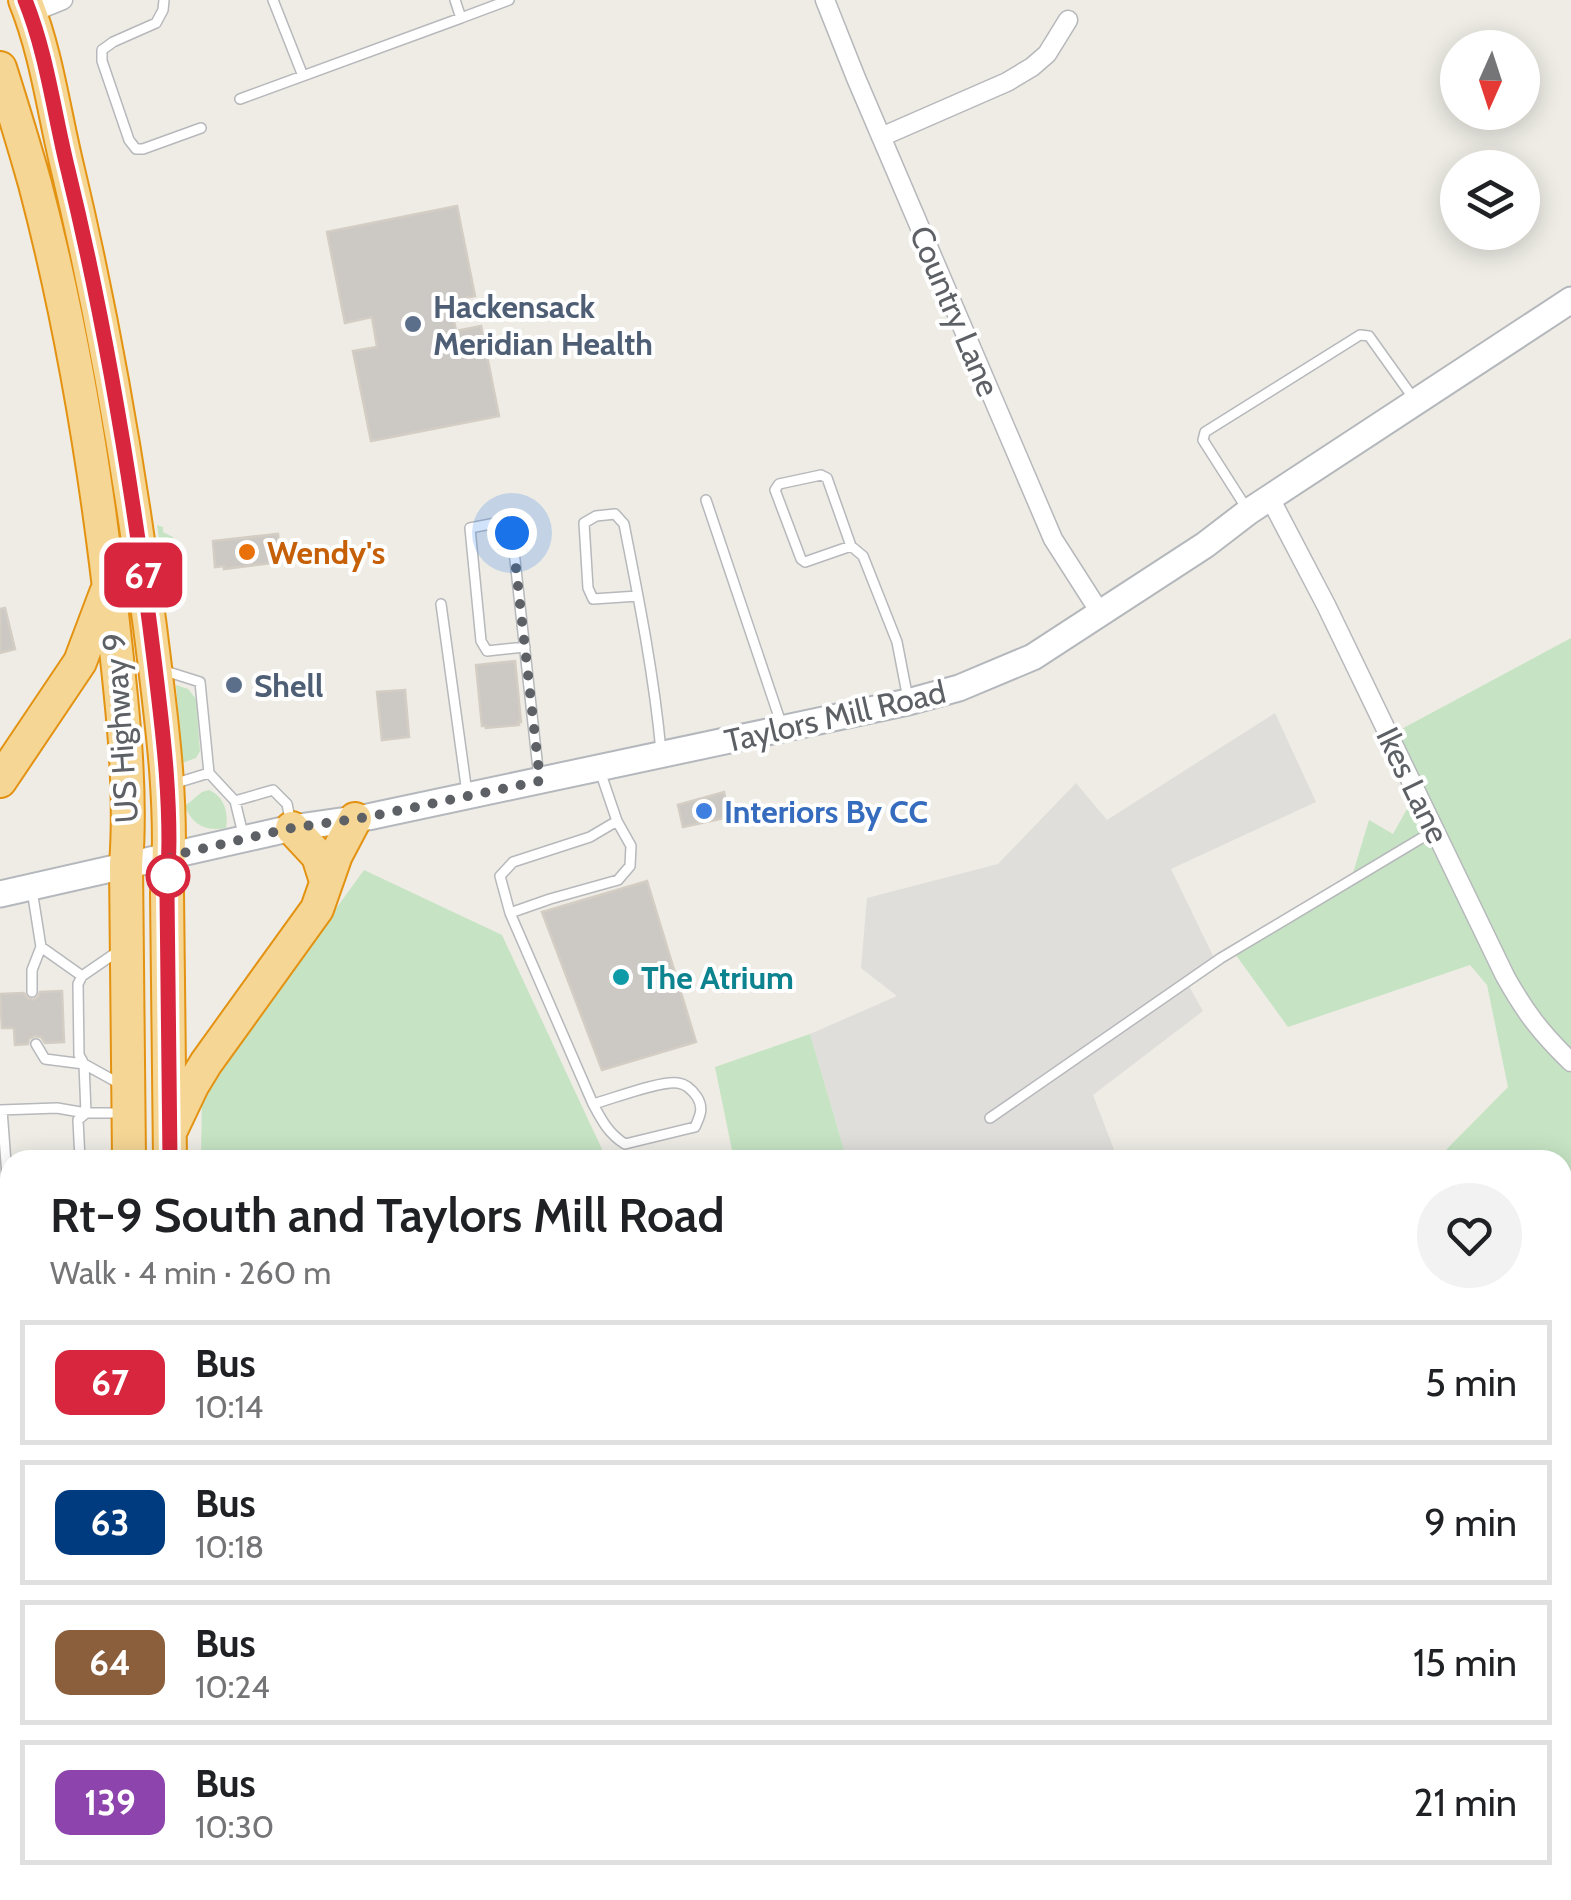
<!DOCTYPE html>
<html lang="en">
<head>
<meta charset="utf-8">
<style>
	body { margin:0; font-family:Cabin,sans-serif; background:#f2f2f2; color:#202124; height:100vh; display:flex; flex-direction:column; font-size:38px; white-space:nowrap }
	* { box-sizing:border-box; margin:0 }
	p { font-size:32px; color:#757577 }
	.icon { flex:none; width:55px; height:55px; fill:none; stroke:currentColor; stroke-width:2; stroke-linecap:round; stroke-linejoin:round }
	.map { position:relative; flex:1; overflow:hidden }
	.sheet { position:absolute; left:0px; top:1150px; width:1572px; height:750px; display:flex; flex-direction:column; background:#fff; border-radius:30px 30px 0 0; box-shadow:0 5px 25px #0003 }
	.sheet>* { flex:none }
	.badge { padding:0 20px; border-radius:15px; font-size:35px; line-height:65px }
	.needle { width:65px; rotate:183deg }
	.buttons { position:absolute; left:1440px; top:30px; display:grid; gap:20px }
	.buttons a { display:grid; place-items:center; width:100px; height:100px; border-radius:50%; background:#fff; box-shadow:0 5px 25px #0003; font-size:50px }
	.you { position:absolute; width:50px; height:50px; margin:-25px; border:8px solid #fff; border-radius:50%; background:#1a73e8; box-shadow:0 0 0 15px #1a73e833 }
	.map>.badge { position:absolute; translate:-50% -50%; box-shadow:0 0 0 5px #fff }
	.round { display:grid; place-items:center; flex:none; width:105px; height:105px; border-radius:52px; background:#f2f2f2 }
	.overview { display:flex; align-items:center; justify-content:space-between; height:170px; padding:0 50px }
	h1 { font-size:48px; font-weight:600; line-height:75px }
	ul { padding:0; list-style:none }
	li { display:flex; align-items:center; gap:30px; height:125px; margin:0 20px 15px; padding:0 30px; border:5px solid #e0e0e0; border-radius:0px }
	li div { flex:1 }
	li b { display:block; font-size:38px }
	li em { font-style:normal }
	li .badge { min-width:110px; font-weight:700; text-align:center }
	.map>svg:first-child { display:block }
</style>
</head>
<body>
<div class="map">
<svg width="1571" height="1900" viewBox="0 0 1571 1900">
	<rect width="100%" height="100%" fill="#eeece5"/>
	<path fill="#e0deda" d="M 1275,713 L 1316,802 L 1171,869 L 1216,962 L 1186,981 L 1203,1011 L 1093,1095 L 1118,1160 L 847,1160 L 810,1034 L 897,996 L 861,968 L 867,898 L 998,864 L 1076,783 L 1107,820 Z"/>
	<path fill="#c6e4c4" d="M 157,525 L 163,527 L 163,532 L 173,537 L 180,600 L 168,606 Z
		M 1571,638 L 1571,1170 L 1563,1174 L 1562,1160 L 1436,1160 L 1508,1087 L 1487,985 L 1470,965 L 1288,1027 L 1233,951 L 1353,873 L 1369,820 L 1393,834 L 1412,800 L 1381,740 Z
		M 176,685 L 188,689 L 196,699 L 200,751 L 196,758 L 182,763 Z
		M 209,790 C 224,796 229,813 226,828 C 207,832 192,825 185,806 L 202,792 Z
		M 364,870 L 502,935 L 607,1160 L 201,1160 L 202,1093 Z
		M 810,1034 L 847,1160 L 734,1160 L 715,1067 Z
		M 10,1261 L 10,1718 L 0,1722 L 0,1262 Z
		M 1571,1423 L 1571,1788 L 1563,1791 L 1562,1424 Z
		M 0,1839 L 10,1843 L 10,1890 L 77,1890 L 77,1900 L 0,1900 Z
		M 782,1890 L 928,1890 L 932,1900 L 786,1900 Z
		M 1168,1890 L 1349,1890 L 1340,1900 L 1173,1900 Z"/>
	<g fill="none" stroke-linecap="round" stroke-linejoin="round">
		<path stroke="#abdcf9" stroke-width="5" d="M 1562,1475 L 1571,1475
			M 43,1900 L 49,1890"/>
	</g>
	<path fill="#ccc9c4" stroke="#d3cdc4" stroke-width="2.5" d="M 457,206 L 475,296 L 450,301 L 456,331 L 481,326 L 499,416 L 371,441 L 353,351 L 377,347 L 372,317 L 345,323 L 327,232 Z
		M 278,534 L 281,562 L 224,569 L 224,566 L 215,567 L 213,541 Z
		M 5,608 L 15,649 L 0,653 L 0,609 Z
		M 515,661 L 521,722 L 518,722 L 519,725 L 486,728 L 486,726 L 482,726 L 476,665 Z
		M 405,690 L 409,737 L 382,740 L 377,692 Z
		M 724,792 L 729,817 L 683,827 L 678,805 Z
		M 647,881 L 696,1042 L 602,1070 L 542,912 Z
		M 62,991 L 64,1042 L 45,1043 L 41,1037 L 35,1036 L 29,1039 L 28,1044 L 15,1045 L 14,1028 L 2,1028 L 0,994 L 24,993 L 27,998 L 33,1000 L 38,997 L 40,992 Z"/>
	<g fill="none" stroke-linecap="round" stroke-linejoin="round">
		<g stroke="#b6b8bb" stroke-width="12">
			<path id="lane" d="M 164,0 L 163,10 L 156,23 L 113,42 L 102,50 L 102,61 L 129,140 L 136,149 L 143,149 L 201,128
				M 273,0 L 303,76
				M 461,18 L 509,0
				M 240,99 L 461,18 L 455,0
				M 706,500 L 782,726
				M 1247,509 L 1203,440 L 1205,432 L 1360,335 L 1369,336 L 1414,399
				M 851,546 L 805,562 L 801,559 L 775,490 L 779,484 L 821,475 L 827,478 L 851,546 L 863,556 L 897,642 L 908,699
				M 638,596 L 593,599 L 588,588 L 584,523 L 596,516 L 615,514 L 624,524 C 639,600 654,675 661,751
				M 441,604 L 467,793
				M 525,647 L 487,651 L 481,641 L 470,528 L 501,522 L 512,533 L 539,778
				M 162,670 L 200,682 L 209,773 L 235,801 L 273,790 L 287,804 L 291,824
				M 173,784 L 209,773
				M 235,801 L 244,838
				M 32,890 L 41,947 L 82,976
				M 510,913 L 550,899 L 618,880 L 630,866 L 631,846 L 617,821 L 600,771
				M 32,992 L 32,970 L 41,947
				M 36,1044 L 45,1059 L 84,1064 L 122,1085
				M 593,1104 C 612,1099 661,1080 678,1083 C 686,1084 693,1091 697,1097 C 704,1108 700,1116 695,1127 L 625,1144 C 609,1134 602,1121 593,1104 L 510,913 L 500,876 L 513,862 L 590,837 L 617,821
				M 0,1110 L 57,1108 L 86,1113 L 121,1113
				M 2,1110 L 8,1189
				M 990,1118 L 1221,958 L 1435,830
				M 80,1160 L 78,1120 L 86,1113 L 84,1064 L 79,1055 L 78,984 L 82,976 L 117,952
				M 10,1209 L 10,1210
				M 0,1244 L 10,1243
				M 0,1803 L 10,1800
				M 507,1890 L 511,1900
				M 576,1890 L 580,1900
				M 716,1890 L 720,1900
				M 771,1890 L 775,1900
				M 482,1900 L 497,1890"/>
		</g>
		<g stroke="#b6b8bb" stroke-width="21">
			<path id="street" d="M 825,0 L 856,78 L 1053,539 L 1101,614
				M 31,13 L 63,0
				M 881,137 L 1007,82 L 1032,67 L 1047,54 L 1068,20
				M 1270,498 L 1326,605 L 1505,976 C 1525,1012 1541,1033 1571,1062
				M 1562,1207 L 1571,1206
				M 1127,1890 L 1131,1900"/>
		</g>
		<g stroke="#b4b8bc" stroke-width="29">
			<path id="secondary" d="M 0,894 L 292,828 L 368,817 L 908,702 L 959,688 L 1033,657 L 1205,545 L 1248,512 L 1571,300"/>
		</g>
		<g stroke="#e39211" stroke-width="36">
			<path id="highway" d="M 25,0 C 47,54 54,114 68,170 C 104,321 130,473 150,627 C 161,716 174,804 167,893 L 170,1160
				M 0,68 C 12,106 24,145 35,184 C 73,328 97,476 113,623 C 122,702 132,787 126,865 L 129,1160
				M 0,781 L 80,662 L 106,593
				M 292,828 L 318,856 L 326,881
				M 172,1128 L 192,1086 L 206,1063 L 317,909 L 336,855 L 355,819
				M 116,1900 L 116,1890
				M 152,1900 L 152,1890"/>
		</g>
		<use href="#lane" stroke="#fff" stroke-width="9"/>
		<use href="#street" stroke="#fff" stroke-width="18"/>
		<use href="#secondary" stroke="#fff" stroke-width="25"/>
		<use href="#highway" stroke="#f5d695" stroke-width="32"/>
	</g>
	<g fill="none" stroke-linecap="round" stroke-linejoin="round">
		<g stroke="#fff" stroke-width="22">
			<path id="line" d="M 25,0 C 47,54 54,114 68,170 C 105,321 130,473 150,627 C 161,716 174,804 167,893 L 170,1160"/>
		</g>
		<use href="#line" stroke="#d7263d" stroke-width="15"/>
		<path stroke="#5d6165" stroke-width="10" stroke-dasharray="0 18" d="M 168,876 L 170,856 L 292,828 L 368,817 L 540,781 L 512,533"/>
	</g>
	<g fill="#5c6f8a" stroke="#fff" stroke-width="4">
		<circle cx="413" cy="324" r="10"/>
		<circle cx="234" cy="685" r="10"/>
	</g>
	<circle fill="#e8710a" stroke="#fff" stroke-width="4" cx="247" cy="552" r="10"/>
	<circle fill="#3f7fe0" stroke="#fff" stroke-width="4" cx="704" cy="811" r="10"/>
	<circle fill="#fff" stroke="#d7263d" stroke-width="5" cx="168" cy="876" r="20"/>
	<circle fill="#0f9aa8" stroke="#fff" stroke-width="4" cx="621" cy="977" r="10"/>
	<g text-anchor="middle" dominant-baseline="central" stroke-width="8" stroke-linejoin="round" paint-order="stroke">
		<g font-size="32" font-weight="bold" fill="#4e5e75" stroke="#fff" text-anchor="start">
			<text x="433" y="306">Hackensack<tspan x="433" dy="37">Meridian Health</tspan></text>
			<text x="254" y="685">Shell</text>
		</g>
		<g font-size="32" fill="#5d6165" stroke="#fff">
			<text transform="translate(955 311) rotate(67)">Country Lane</text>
			<text transform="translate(835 716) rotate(-13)">Taylors Mill Road</text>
			<text transform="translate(120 728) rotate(-94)">US Highway 9</text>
			<text transform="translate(1413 785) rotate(64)">Ikes Lane</text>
		</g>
		<g font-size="32" font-weight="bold" fill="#c56008" stroke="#fff" text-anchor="start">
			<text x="267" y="552">Wendy's</text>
		</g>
		<g font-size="32" font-weight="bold" fill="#366cbe" stroke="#fff" text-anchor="start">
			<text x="724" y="811">Interiors By CC</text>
		</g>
		<g font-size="32" font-weight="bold" fill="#0d838f" stroke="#fff" text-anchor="start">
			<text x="641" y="977">The Atrium</text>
		</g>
	</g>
</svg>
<div class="buttons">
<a><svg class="needle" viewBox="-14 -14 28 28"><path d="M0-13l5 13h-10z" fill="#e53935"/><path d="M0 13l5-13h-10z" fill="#757577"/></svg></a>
<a><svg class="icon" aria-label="layers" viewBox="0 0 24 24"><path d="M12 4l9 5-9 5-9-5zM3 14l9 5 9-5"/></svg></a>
</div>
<div class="you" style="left:512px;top:533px"></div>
<b class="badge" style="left:143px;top:575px;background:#d7263d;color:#fff">67</b>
<section class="sheet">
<div class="overview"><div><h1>Rt-9 South and Taylors Mill Road</h1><p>Walk · 4 min · 260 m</p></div><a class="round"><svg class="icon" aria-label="heart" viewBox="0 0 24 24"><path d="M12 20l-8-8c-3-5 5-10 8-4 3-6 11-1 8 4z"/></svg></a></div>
<ul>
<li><span class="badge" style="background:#d7263d;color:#fff">67</span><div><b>Bus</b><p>10:14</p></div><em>5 min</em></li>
<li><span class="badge" style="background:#003b80;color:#fff">63</span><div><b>Bus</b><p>10:18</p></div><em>9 min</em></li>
<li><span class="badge" style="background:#8b5e3c;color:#fff">64</span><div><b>Bus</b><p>10:24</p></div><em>15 min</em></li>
<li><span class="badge" style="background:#8e44ad;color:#fff">139</span><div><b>Bus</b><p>10:30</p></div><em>21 min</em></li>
</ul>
</section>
</div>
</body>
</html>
